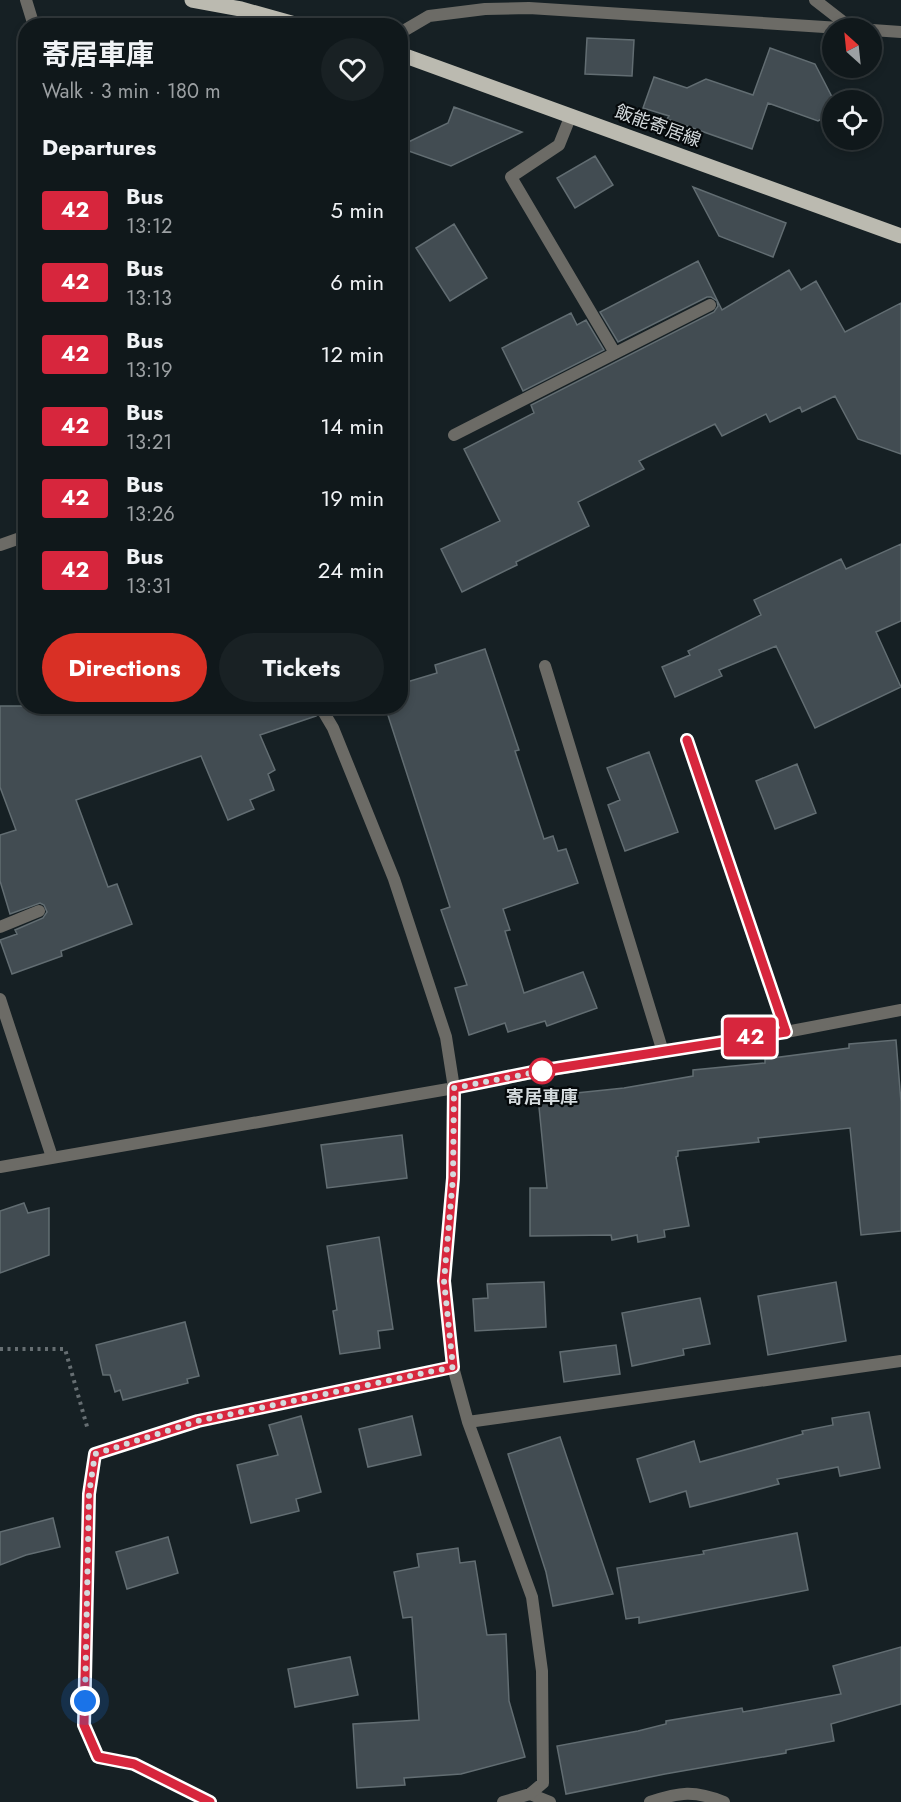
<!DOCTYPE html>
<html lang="en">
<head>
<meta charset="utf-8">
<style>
	body { margin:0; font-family:Jost,"Noto Sans JP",sans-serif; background:#192124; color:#f1f3f6; height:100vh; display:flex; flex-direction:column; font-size:22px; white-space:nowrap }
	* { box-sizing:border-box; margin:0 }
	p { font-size:20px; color:#9ca0a3 }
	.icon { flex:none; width:33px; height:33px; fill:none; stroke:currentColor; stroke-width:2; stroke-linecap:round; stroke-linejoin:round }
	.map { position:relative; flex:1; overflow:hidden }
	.details { position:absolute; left:18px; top:18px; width:390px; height:696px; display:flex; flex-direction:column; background:#10181b; border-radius:24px; box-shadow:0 3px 9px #0003,0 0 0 2px #30373a }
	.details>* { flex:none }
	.badge { padding:0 12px; border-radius:4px; font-size:21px; line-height:39px }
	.needle { width:39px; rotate:333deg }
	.tools { position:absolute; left:822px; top:18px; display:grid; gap:12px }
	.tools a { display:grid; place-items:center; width:60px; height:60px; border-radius:50%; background:#10181b; box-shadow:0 3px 9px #0003,0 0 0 2px #30373a; font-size:30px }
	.you { position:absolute; width:30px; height:30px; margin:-15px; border:4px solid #fff; border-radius:50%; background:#1a73e8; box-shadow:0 0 0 9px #1a73e833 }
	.map>.badge { position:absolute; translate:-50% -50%; box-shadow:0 0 0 3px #fff }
	h2 { padding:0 24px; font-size:22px; line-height:54px }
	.round { display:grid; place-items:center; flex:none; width:63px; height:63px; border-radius:32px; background:#192124 }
	.headline { display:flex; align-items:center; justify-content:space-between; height:102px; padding:0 24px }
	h1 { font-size:28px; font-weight:700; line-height:45px }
	.cta { display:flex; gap:12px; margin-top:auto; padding:12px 24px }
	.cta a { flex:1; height:69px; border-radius:36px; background:#d93025; color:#fff; font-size:24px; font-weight:700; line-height:69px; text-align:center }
	.cta a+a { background:#192124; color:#f1f3f6 }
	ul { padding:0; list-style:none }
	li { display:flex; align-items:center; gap:18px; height:72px; padding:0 24px }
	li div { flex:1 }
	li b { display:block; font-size:22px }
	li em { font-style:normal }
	li .badge { min-width:66px; font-weight:700; text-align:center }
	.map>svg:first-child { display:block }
</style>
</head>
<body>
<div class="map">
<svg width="901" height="1802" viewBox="0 0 901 1802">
	<rect width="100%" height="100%" fill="#162024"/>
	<path fill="#424c52" stroke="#626d72" stroke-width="1.5" d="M 587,38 L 634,40 L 632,76 L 585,74 Z
		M 770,48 L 815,64 L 832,97 L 832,113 L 818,121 L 768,103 L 752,149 L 667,119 L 669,116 L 643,108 L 654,77 L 687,88 L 706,79 L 753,95 Z
		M 454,107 L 522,132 L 451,166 L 400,148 L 400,146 L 448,123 Z
		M 595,156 L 613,185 L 575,208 L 557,178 Z
		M 693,187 L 786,223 L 773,257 L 719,236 Z
		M 454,224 L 487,278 L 450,301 L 416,248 Z
		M 698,261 L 722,310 L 789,270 L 801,290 L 816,281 L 845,332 L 901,303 L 901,454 L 858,439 L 835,396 L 802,412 L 800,407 L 770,422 L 766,414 L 722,436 L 715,424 L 639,461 L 644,469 L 578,502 L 589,526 L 516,562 L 517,565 L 462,592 L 441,549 L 500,521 L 464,449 L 534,413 L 531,405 L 714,312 L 718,306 L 717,301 L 711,297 L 707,297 L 618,342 L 600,312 Z
		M 571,313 L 577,325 L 586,320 L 604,350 L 523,391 L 502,348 Z
		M 901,544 L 901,621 L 876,632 L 901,687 L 815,728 L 776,646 L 719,670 L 722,676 L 675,697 L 662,667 L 690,655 L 688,651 L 761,615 L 754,600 L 841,559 L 846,569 Z
		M 485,649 L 519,750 L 515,751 L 544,839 L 553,836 L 558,851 L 566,849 L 578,883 L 503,909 L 510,930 L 505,931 L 524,993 L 583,972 L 597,1008 L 547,1026 L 545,1021 L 508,1032 L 505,1023 L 469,1035 L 455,988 L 467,985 L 441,910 L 450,907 L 385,706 L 400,706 L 400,684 L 437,673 L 435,665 Z
		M 0,706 L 312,706 L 316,716 L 260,735 L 275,770 L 268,774 L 274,790 L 250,800 L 254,809 L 228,820 L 201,756 L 76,800 L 108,887 L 117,884 L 132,924 L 61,951 L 62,956 L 12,974 L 0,940 L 17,934 L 15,930 L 43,918 L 47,912 L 44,905 L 40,903 L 10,914 L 0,881 L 0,835 L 16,830 L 0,787 Z
		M 649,752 L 678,832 L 625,851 L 608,805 L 620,800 L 607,768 Z
		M 797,764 L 816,813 L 775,829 L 756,781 Z
		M 896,1040 L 901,1102 L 901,1231 L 861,1235 L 850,1128 L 758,1138 L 759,1142 L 678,1151 L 678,1156 L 676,1157 L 689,1226 L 664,1230 L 665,1237 L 638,1242 L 637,1235 L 612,1240 L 611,1235 L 530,1236 L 530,1188 L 547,1188 L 538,1097 L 624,1088 L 693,1076 L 693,1070 L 765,1063 L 765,1059 L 849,1048 L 849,1044 Z
		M 402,1135 L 407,1178 L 327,1188 L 321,1145 Z
		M 24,1203 L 28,1213 L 49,1208 L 49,1255 L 0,1273 L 0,1211 Z
		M 379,1237 L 393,1329 L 378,1331 L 380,1348 L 340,1354 L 333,1311 L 337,1310 L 327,1246 Z
		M 544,1282 L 546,1327 L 475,1331 L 473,1299 L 488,1298 L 487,1284 Z
		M 836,1282 L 846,1341 L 768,1355 L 758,1296 Z
		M 700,1298 L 710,1344 L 683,1349 L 684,1355 L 632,1366 L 622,1313 Z
		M 185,1322 L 199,1376 L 187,1379 L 188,1383 L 123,1400 L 120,1390 L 115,1392 L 110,1375 L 103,1375 L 96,1345 Z
		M 616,1345 L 620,1374 L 564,1382 L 560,1352 Z
		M 869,1412 L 880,1468 L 840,1476 L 838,1467 L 777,1479 L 779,1484 L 690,1507 L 686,1491 L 650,1502 L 637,1459 L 694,1441 L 700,1462 L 803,1434 L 802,1431 L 833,1425 L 832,1418 Z
		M 301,1416 L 321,1492 L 296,1499 L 299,1511 L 251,1523 L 237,1465 L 278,1455 L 269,1425 Z
		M 412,1416 L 421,1455 L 368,1467 L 359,1429 Z
		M 560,1437 L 613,1594 L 553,1606 L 546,1572 L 508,1454 Z
		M 53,1518 L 60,1547 L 26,1555 L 0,1565 L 0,1532 Z
		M 797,1533 L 808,1590 L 639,1623 L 639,1617 L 626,1619 L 617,1568 L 704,1554 L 703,1551 Z
		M 168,1537 L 178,1573 L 127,1589 L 116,1552 Z
		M 458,1548 L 460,1563 L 475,1561 L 487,1635 L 506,1634 L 509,1701 L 525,1757 L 461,1774 L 404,1778 L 405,1785 L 357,1788 L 353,1724 L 419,1720 L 412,1617 L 403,1618 L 394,1572 L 419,1567 L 417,1554 Z
		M 901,1647 L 901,1704 L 831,1724 L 834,1741 L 786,1750 L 786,1753 L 665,1774 L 566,1794 L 557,1746 L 638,1731 L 666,1724 L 666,1721 L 742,1708 L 743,1712 L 841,1694 L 833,1666 Z
		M 350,1657 L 358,1695 L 295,1707 L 288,1669 Z"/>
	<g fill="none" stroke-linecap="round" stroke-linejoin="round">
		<path stroke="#666e72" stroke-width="4" stroke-dasharray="3 4.5" stroke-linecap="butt" d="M 0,1349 L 65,1349 L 88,1430"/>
		<path stroke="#6c6b66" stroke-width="12" d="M 241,9 L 249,26
			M 0,545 L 26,536
			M 687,740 L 786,1032
			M 0,927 L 39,911
			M 0,999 L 52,1157
			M 530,1794 L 550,1802
			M 650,1802 C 680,1792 694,1790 724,1802"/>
		<path stroke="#6c6b66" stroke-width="12" d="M 26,0 L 34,26
			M 815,0 L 851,28
			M 571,115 L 559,145 L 511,177 L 615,353
			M 454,435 L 710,305
			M 545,666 L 663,1052
			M 320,706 L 333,728 L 394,879 L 446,1037 L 454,1088 L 453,1178 L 444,1281 L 453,1367 L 468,1422 L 532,1597 L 542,1671 L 543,1783 L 530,1794 L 503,1802
			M 0,1167 L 454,1088 L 532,1073 L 786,1032 L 901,1010
			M 468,1422 L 901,1361
			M 210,1802 L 134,1764 L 97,1757 L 84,1725 L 89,1494 L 95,1454 L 198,1421 L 453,1367"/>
		<path stroke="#6c6b66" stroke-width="12" d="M 872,30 L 901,32
			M 400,33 L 429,16 L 485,9 L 529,8 L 840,28"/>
		<path stroke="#bbbab0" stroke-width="15" d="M 192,0 L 241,9 L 302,26
			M 400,54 L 901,236"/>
	</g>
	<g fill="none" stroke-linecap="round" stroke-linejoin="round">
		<g stroke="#fff" stroke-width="14">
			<path id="line" d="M 210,1802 L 134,1764 L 98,1757 L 84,1725 L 89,1494 L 95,1454 L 198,1421 L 453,1367 L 444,1281 L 453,1178 L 454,1088 L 532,1072 L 786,1032 L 687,740"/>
		</g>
		<use href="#line" stroke="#d7263d" stroke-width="9"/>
		<path stroke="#d4dadd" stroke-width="6" stroke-dasharray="0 10.8" d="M 85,1701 L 89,1494 L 95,1454 L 198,1421 L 453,1367 L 444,1281 L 453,1178 L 454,1088 L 542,1071"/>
	</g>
	<circle fill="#fff" stroke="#d7263d" stroke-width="3" cx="542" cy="1071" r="12"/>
	<g text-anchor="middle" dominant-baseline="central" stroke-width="4.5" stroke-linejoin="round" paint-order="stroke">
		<g font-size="18" fill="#d4dadd" stroke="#05090b">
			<text transform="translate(658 126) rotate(20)">飯能寄居線</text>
		</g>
		<g font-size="18" font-weight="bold" fill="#d4dadd" stroke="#05090b">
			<text x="542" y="1097">寄居車庫</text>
		</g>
	</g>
</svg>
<div class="tools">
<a><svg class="needle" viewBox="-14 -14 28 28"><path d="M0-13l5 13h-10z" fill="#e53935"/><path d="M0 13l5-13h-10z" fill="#9ca0a3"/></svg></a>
<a><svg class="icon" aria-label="locate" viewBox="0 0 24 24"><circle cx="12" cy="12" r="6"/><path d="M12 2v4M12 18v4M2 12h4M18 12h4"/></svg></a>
</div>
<div class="you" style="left:85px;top:1701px"></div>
<b class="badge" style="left:750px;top:1037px;background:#d7263d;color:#fff">42</b>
<section class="details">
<div class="headline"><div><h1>寄居車庫</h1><p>Walk · 3 min · 180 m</p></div><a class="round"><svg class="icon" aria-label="heart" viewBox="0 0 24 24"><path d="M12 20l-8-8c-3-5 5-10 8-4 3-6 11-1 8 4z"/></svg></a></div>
<h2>Departures</h2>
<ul>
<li><span class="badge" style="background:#d7263d;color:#fff">42</span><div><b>Bus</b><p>13:12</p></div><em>5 min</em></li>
<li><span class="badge" style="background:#d7263d;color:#fff">42</span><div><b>Bus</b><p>13:13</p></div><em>6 min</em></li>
<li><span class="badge" style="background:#d7263d;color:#fff">42</span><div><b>Bus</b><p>13:19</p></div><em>12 min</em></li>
<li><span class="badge" style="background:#d7263d;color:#fff">42</span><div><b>Bus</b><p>13:21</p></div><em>14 min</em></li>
<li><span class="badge" style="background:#d7263d;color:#fff">42</span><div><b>Bus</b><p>13:26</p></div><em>19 min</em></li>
<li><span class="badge" style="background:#d7263d;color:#fff">42</span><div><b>Bus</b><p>13:31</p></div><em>24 min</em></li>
</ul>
<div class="cta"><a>Directions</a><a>Tickets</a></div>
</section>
</div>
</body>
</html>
